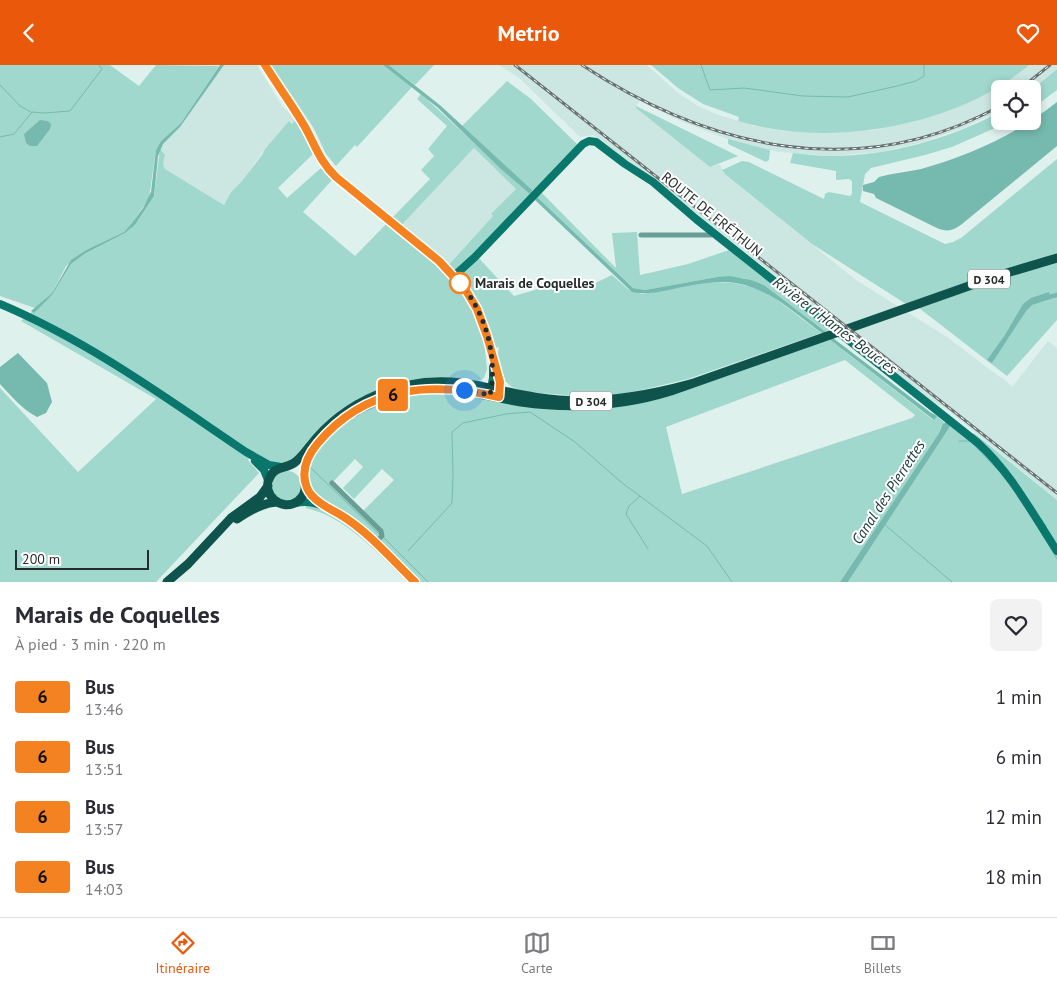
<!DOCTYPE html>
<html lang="fr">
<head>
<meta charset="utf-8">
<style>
	body { margin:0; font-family:"PT Sans",sans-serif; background:#f2f2f3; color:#2b2b33; height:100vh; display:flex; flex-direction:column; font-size:19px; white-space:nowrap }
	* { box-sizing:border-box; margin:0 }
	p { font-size:16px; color:#7c7c81 }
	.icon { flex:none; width:28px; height:28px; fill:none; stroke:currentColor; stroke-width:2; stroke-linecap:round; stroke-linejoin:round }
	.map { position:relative; height:517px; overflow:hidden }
	.sheet { display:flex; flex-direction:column; background:#fff; flex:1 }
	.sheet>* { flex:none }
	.badge { padding:0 10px; border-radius:4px; font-size:18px; line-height:32px }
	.tools { position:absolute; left:991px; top:15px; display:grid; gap:10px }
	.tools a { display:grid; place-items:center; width:50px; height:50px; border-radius:8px; background:#fff; box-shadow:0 2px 8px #0003; font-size:25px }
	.scale { position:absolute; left:15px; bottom:12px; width:134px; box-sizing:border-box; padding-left:5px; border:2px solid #252c2a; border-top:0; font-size:14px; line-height:18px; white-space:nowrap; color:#252c2a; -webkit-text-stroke:4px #fff; paint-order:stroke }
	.you { position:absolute; width:25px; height:25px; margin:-12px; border:4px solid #fff; border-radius:50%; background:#1a73e8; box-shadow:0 0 0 8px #1a73e833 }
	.map>.badge { position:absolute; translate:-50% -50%; box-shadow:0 0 0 2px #fff }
	.round { display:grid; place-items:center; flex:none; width:52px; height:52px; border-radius:8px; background:#f2f2f3 }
	.headline { display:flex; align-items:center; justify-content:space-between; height:85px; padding:0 15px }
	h1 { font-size:24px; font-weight:700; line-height:38px }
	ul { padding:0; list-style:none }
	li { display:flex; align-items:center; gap:15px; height:60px; padding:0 15px }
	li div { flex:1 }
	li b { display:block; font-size:19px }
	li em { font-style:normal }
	li .badge { min-width:55px; font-weight:700; text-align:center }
	header { display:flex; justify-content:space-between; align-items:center; height:65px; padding:0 15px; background:#ea580c; color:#fff; font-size:22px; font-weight:700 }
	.dock { display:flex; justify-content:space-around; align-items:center; height:70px; border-top:1px solid #e1e1e2; background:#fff; font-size:14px; color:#7c7c81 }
	.dock a { display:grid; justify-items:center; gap:2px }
	.dock .active { color:#ea580c }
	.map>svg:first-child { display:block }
</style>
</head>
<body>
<header><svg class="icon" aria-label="back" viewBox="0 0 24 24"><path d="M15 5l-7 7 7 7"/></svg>Metrio<svg class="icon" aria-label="heart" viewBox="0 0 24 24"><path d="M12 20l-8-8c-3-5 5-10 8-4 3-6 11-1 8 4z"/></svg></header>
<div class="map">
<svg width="1057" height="517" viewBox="0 0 1057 517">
	<rect width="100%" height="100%" fill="#dff1ed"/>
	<path fill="#cce7e1" d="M 224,0 L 257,0 L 282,41 L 296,54 L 292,59 L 289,57 L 265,84 L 241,117 L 231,127 L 224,140 L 165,104 L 163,99 L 165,90 L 160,84 L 163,79 L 180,62 Z
		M 499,0 L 647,0 L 677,27 L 698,41 L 716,49 L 754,61 L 785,66 L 833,68 L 875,65 L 913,57 L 952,44 L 990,27 L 1029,0 L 1057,0 L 1057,4 L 1033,24 L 1000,24 L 1000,45 L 963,63 L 923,77 L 880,87 L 830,91 L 779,87 L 733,76 L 683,57 L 640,36 L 636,41 L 710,102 L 719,99 L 726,110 L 856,215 L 947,272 L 997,310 L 1004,314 L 1012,322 L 1048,276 L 1057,283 L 1057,435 L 948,345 L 933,337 L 660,119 L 593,70 L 580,72 L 519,13 Z
		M 474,83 L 516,124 L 492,149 L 493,151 L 443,206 L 397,165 Z"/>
	<path fill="#a1d8ce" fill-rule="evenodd" d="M 0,0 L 110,0 L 139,21 L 156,0 L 219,1 L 181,58 L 161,76 L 156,85 L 149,133 L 132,158 L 124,167 L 88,184 L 66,201 L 52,228 L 35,243 L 0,231 Z
		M 271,0 L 383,0 L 412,22 L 357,82 L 355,80 L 336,101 L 326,89 L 313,62 Z
		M 389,0 L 434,0 L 415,20 Z
		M 651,0 L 1029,0 C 957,62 829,84 738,56 L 739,52 L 703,39 L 678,23 Z
		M 1057,4 L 1057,25 L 1033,43 L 1033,24 Z
		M 507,16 L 531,34 L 578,80 L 475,189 L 514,231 L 562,217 L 589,221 L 612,210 L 629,225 L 642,229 L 712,217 L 734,218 L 752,222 L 761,225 L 780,237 L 821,268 L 688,314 L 646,324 L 610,331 L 590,332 L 527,327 L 512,322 L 505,316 L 498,288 L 499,282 L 485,285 L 487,304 L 484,313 L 476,317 L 383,324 L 291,397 C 273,401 267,395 252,386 L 248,395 L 259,408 L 156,517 L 0,517 L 0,323 L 78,407 L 156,334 L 21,256 L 52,230 L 71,199 L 86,188 L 125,168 L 135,160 L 154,131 L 160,84 L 165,90 L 163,99 L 165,104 L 224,140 L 231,127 L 241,117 L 262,90 L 265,84 L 289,56 L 292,59 L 296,54 L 314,88 L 278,123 L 287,133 L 321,103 L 333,114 L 303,147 L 355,191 L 430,114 L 421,105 L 434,91 L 428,84 L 447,61 L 417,34 L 421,29 L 481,84 L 532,125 L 462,61 ZM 474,83 L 516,124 L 491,149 L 493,151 L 443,206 L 426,189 L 397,165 Z
		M 636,41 L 738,91 L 710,102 L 636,43 Z
		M 1000,47 L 1000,56 L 1011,56 L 952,82 L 925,90 L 871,103 L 865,109 L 860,137 L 945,179 L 953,177 L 961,173 L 1057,94 L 1057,189 L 906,239 L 812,179 L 726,110 L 722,105 L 742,96 L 749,97 L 824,134 L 825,129 L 829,127 L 850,131 L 852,129 L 852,116 L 849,114 L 836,115 L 836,106 L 790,98 L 793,88 C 805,89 818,91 831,91 C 888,91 949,74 1000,47 Z
		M 728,74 L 770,85 L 769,95 L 766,97 L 728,79 Z
		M 541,127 L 616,203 L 612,168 L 637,167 L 640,210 L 688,199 L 732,184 L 830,264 L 825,267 L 764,220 L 743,213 L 717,212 L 645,225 L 633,223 L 537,132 Z
		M 1057,196 L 1057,255 L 1007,311 L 919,243 L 1010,210 Z
		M 829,274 L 933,355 L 937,351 L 945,358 L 941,361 L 939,368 L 840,517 L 407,517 C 377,488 348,453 306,443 L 311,422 L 308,404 L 319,384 L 326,374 L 349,354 L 387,334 L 430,327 L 486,332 L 656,334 L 801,285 ZM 845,295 L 915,350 L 912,353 L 682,429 L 666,362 ZM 355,394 L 363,402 L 343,423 L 354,434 L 382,404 L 394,415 L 361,448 L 331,419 Z
		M 951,360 L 969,372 L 974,368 L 1057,435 L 1057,517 L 848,517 Z
		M272 421a15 15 0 1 1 30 0a15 15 0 1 1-30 0Z"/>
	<path fill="#76baaf" d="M 220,0 L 224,0 L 180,62 L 163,79 L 158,91 L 154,131 L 135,160 L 125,168 L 86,188 L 71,199 L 52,230 L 34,248 L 31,246 L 52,228 L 71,195 L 88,184 L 124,167 L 132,158 L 143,143 L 151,127 L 156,85 L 161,76 L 181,58 Z
		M 383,0 L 389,0 L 441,41 L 532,125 L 530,129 L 501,104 L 437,42 Z
		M 1057,37 L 1057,81 L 962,159 C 954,165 949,167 939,164 L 876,133 L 874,129 L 863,126 L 863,120 L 874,117 L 879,112 C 893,108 907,107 921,104 C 970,90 1017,69 1057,37 Z
		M 40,55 L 48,56 L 51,59 L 50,64 L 37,81 L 30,81 L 26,78 L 24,69 Z
		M 537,132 L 633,223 L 645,225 L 717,212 L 730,211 L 751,215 L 764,220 L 827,268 L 823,269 C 793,247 763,217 723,217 C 711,217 700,219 689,221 C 670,224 651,231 632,227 L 535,135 Z
		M 1049,227 L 1050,234 L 1032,240 L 1026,246 L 992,298 L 987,295 L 1005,270 L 1023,239 L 1031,233 Z
		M 833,273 L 930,347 L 937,351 L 934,355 L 829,274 Z
		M 18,288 L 47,318 L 52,337 L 46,348 L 37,352 C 22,344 11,331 0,319 L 0,302 Z
		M 946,357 L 951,360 L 848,517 L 840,517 L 939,368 L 942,360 Z"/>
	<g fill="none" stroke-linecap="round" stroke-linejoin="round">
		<path stroke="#76baaf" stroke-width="1" d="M 701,0 L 710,25 L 744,23 L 803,31 L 848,32 L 897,21 L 916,16 L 924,11 L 924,0
			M 0,20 L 20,41 L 31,47
			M 0,72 L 14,69 L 32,47 L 44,48 L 70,46 L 102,4 L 99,0
			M 959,376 L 969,376
			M 972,378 L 997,404
			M 310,402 L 379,469
			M 640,431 L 629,441 L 626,449 L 648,484
			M 1041,454 L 1046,461
			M 884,459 L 952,517
			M 1041,467 L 1057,494
			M 384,473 L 428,517
			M 408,486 L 452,438 L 453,411 L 452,367 L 463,358 L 506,349 L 530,347 L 575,377 L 621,417 L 707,481 L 732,517"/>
		<path stroke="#76baaf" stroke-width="4.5" d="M 1045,233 L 1057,230"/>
		<path stroke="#689e95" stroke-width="5" d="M 641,170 L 711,170 L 713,167
			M 332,418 L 381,466 L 382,471 L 375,478"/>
		<path stroke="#09776b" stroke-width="8" d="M 265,0 L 301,55 L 319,92 L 329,105 L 434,192 L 463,221 L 477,244 L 487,271 L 500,314 L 499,330
			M 454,211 L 475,192 L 583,79 L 589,76 L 596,77 L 625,99 L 653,117 L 696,154 L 978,378 C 1012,409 1032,448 1057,486
			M 0,239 C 90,277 166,333 246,387 L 269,400 L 281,402
			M 490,329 L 493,313 L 493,301
			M 255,396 L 264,405 L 268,415
			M 296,438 C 337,429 388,491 415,517"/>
		<path stroke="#0e544c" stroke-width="9" d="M 690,319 C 646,331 604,338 559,335 C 525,333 494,322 461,318 C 403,311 345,336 310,381 C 305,387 300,394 294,398 C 285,404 275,401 270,412 C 260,429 282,448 298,436 C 311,426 302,413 305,401 C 313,365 371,334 404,327 C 448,318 478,330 521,337 C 571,344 623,341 671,326 L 1000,210 L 1057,193
			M 237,454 C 249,446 262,438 277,437
			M 167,517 L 188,499 L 231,453 L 260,432 L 268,421"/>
		<g stroke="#67716f" stroke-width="3">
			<path id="rail" d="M 515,0 L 1057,428
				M 582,0 C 711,85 860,118 1000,41
				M 1020,24 L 1050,0"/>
		</g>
		<use href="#rail" stroke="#fff" stroke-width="1" stroke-dasharray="4" stroke-linecap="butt"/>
	</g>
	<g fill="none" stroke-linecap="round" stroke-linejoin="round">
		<g stroke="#fff" stroke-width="11">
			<path id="line" d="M 265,0 C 278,21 293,41 305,62 C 315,80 320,97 336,112 L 439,196 L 465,224 L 477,244 L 487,271 L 500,317 L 499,332 C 431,316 366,321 318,378 C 307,391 300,406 307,423 C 312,435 328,443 339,449 C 368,466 391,494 415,517"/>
		</g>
		<use href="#line" stroke="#f58220" stroke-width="8"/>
		<path stroke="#252c2a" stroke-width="5" stroke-dasharray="0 9" d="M 460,218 C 486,248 498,292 490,330 L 464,325"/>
	</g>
	<circle fill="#fff" stroke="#f58220" stroke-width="2.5" cx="460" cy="218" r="10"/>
	<g text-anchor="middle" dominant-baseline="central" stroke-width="4" stroke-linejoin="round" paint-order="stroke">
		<g fill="#fff" stroke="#666b6a" stroke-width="1">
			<rect x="968" y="204.5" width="42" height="19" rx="4"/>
			<rect x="570" y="326.5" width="42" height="19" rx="4"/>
		</g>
		<g font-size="12" font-weight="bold" fill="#252c2a">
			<text x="989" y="214">D 304</text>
			<text x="591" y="336">D 304</text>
		</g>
		<g font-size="14" fill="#252c2a" stroke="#fff">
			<text transform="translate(712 149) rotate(39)">ROUTE DE FRÉTHUN</text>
		</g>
		<g font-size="14" font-weight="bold" fill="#252c2a" stroke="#fff" text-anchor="start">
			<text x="475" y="218">Marais de Coquelles</text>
		</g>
		<g font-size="15" font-style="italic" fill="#133530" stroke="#fff">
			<text transform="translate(835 260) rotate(37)">Rivière d'Hames-Boucres</text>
			<text transform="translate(888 427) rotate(-57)">Canal des Pierrettes</text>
		</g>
	</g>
</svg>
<div class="tools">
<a><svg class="icon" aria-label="locate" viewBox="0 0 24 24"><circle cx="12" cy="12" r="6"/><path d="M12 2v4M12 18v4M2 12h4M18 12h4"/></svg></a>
</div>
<div class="scale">200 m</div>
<div class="you" style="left:464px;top:325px"></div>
<b class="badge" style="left:393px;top:330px;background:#f58220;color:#111">6</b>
</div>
<section class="sheet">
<div class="headline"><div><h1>Marais de Coquelles</h1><p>À pied · 3 min · 220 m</p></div><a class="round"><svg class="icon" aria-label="heart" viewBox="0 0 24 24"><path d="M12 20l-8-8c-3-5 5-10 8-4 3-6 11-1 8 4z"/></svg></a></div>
<ul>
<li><span class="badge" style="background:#f58220;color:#111">6</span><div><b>Bus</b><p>13:46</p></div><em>1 min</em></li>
<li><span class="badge" style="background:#f58220;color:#111">6</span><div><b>Bus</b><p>13:51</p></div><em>6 min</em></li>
<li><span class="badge" style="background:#f58220;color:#111">6</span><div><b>Bus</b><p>13:57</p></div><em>12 min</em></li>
<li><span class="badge" style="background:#f58220;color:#111">6</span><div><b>Bus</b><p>14:03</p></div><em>18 min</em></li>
</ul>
</section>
<nav class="dock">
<a class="active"><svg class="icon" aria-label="directions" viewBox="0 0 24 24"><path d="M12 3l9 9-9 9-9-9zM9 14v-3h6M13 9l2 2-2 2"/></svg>Itinéraire</a>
<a><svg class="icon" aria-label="map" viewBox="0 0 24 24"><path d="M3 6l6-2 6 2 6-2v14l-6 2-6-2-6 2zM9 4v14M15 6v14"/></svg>Carte</a>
<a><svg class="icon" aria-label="tickets" viewBox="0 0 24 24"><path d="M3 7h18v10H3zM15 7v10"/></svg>Billets</a>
</nav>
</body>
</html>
